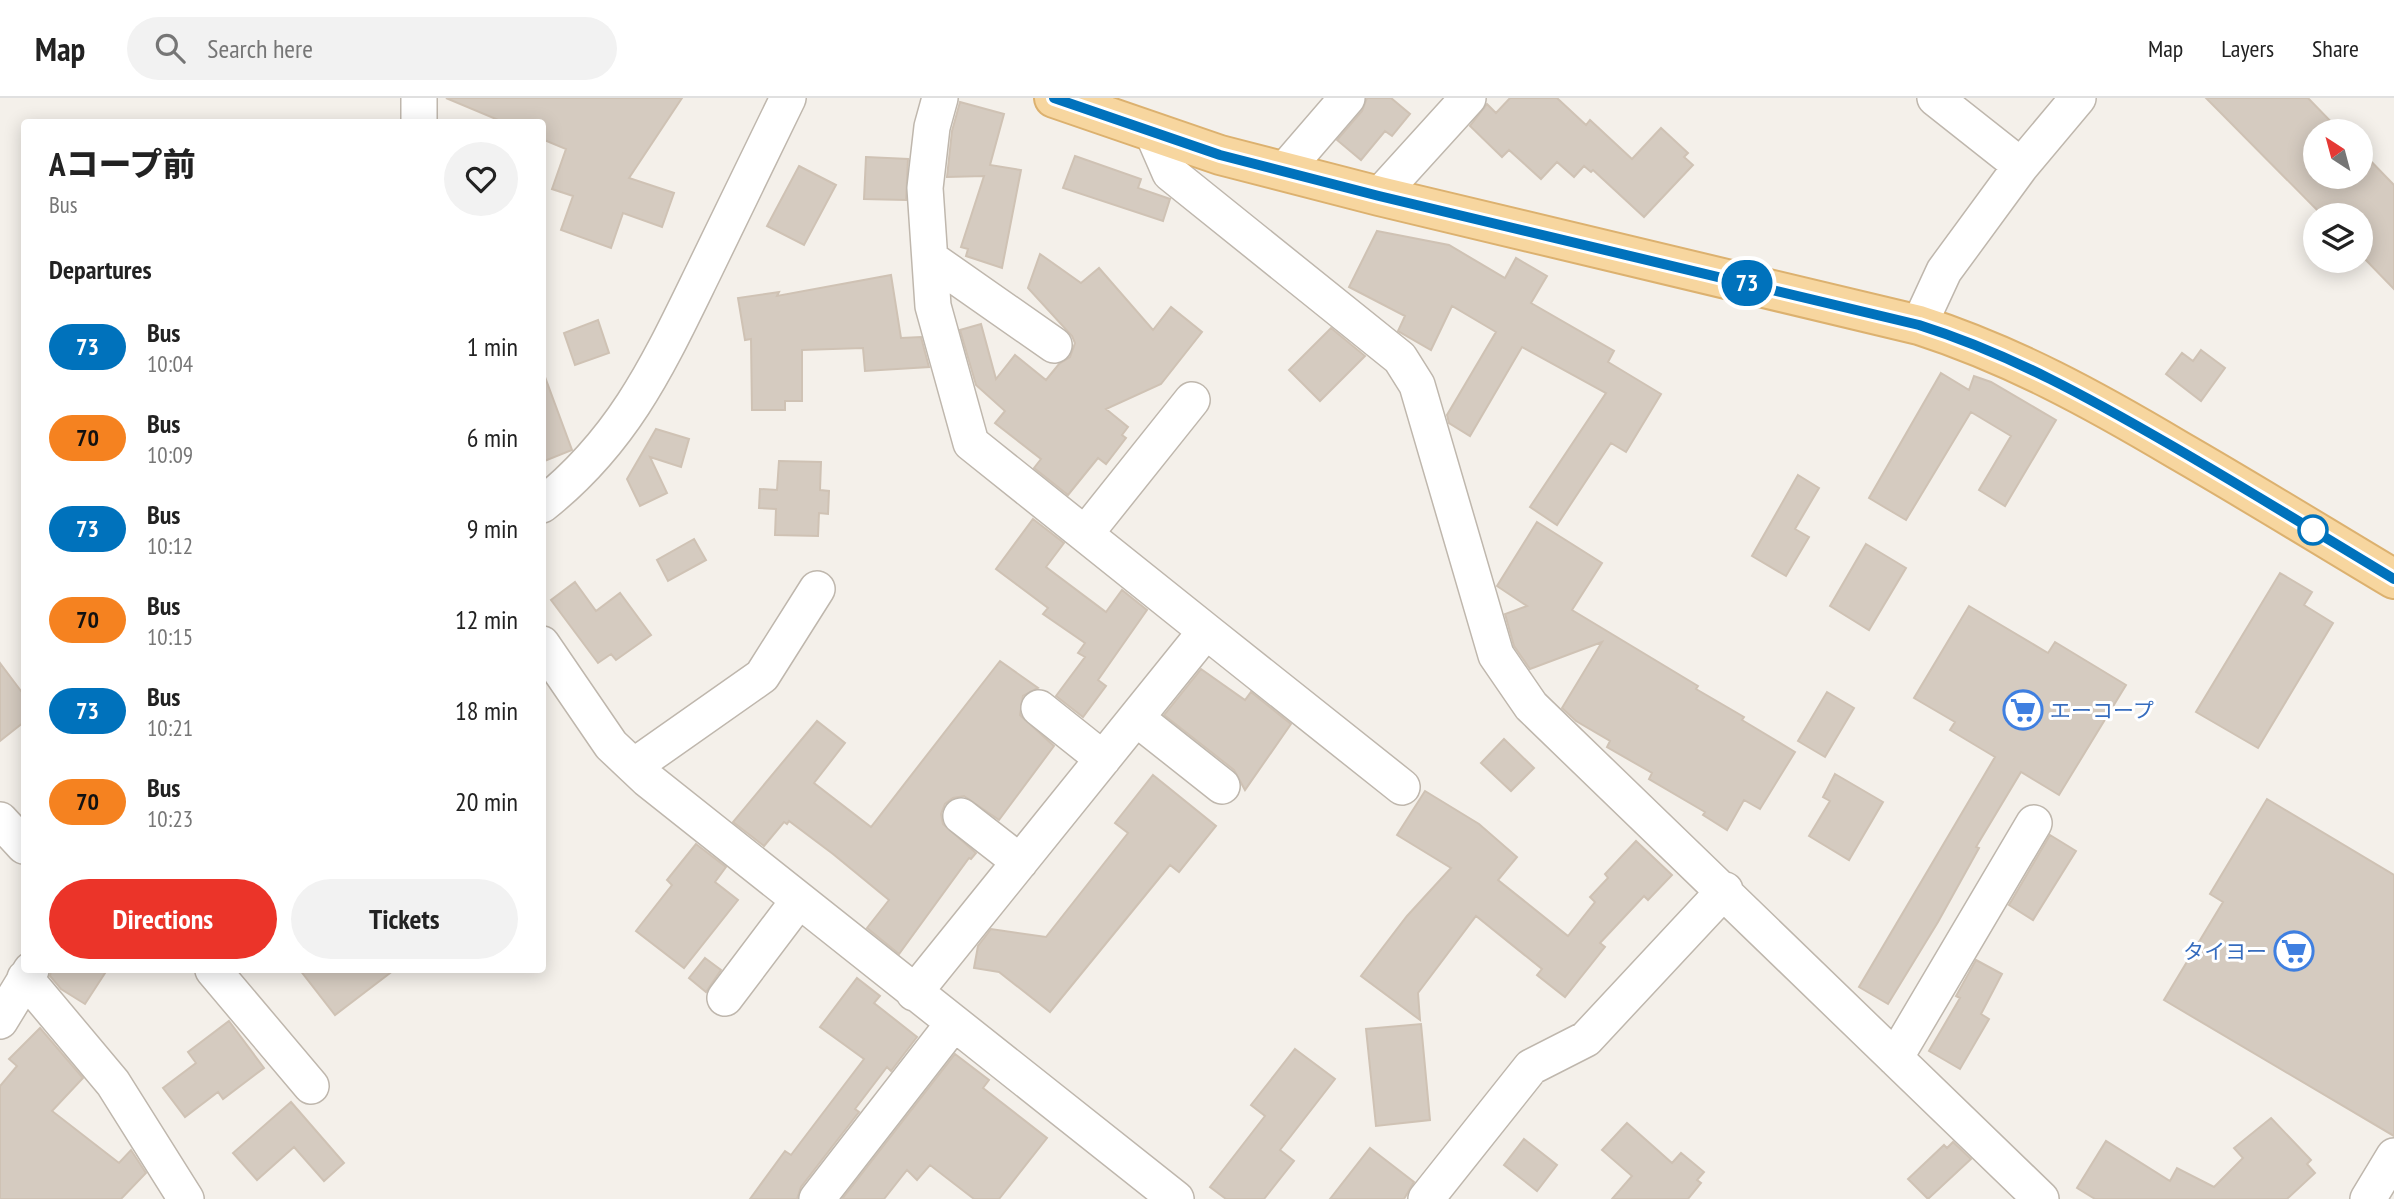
<!DOCTYPE html>
<html lang="en">
<head>
<meta charset="utf-8">
<style>
	body { margin:0; font-family:"PT Sans Narrow","Noto Sans JP",sans-serif; background:#f2f2f2; color:#222; height:100vh; display:flex; flex-direction:column; font-size:26px; white-space:nowrap }
	* { box-sizing:border-box; margin:0 }
	p { font-size:23px; color:#767676 }
	.icon { flex:none; width:38px; height:38px; fill:none; stroke:currentColor; stroke-width:2; stroke-linecap:round; stroke-linejoin:round }
	.map { position:relative; flex:1; overflow:hidden }
	.sheet { position:absolute; left:21px; top:21px; width:525px; height:854px; display:flex; flex-direction:column; background:#fff; border-radius:7px; box-shadow:0 4px 18px #0003 }
	.sheet>* { flex:none }
	.badge { padding:0 14px; border-radius:23px; font-size:24px; line-height:46px }
	.needle { width:46px; rotate:324deg }
	.buttons { position:absolute; left:2303px; top:21px; display:grid; gap:14px }
	.buttons a { display:grid; place-items:center; width:70px; height:70px; border-radius:50%; background:#fff; box-shadow:0 4px 18px #0003; font-size:35px }
	.map>.badge { position:absolute; translate:-50% -50%; box-shadow:0 0 0 4px #fff }
	h2 { padding:0 28px; font-size:26px; line-height:63px }
	.round { display:grid; place-items:center; flex:none; width:74px; height:74px; border-radius:37px; background:#f2f2f2 }
	.headline { display:flex; align-items:center; justify-content:space-between; height:119px; padding:0 28px }
	h1 { font-size:33px; font-weight:800; line-height:52px }
	.cta { display:flex; gap:14px; margin-top:auto; padding:14px 28px }
	.cta a { flex:1; height:80px; border-radius:42px; background:#eb3429; color:#fff; font-size:28px; font-weight:800; line-height:80px; text-align:center }
	.cta a+a { background:#f2f2f2; color:#222 }
	ul { padding:0; list-style:none }
	li { display:flex; align-items:center; gap:21px; height:91px; padding:0 28px }
	li div { flex:1 }
	li b { display:block; font-size:26px }
	li em { font-style:normal }
	li .badge { min-width:77px; font-weight:700; text-align:center }
	header { display:flex; align-items:center; gap:42px; box-sizing:border-box; height:98px; padding:0 35px; background:#fff; border-bottom:2px solid #e0e0e0 }
	header strong { font-size:33px }
	nav { display:flex; gap:38px; margin-inline-start:auto; font-size:24px }
	.search { width:490px; height:63px; background:#f2f2f2; display:flex; align-items:center; gap:18px; box-sizing:border-box; padding:0 24px; border-radius:38px; color:#767676; font-size:26px }
	.map>svg:first-child { display:block }
</style>
</head>
<body>
<header>
<strong>Map</strong>
<div class="search"><svg class="icon" aria-label="search" viewBox="0 0 24 24"><circle cx="10" cy="10" r="6"/><path d="M15 15l6 6"/></svg>Search here</div>
<nav><a>Map</a><a>Layers</a><a>Share</a></nav>
</header>
<div class="map">
<svg width="2394" height="1101" viewBox="0 0 2394 1101">
	<rect width="100%" height="100%" fill="#f4f0ea"/>
	<path fill="#d5cbc0" stroke="#cfc2b4" stroke-width="2" d="M 446,0 L 682,0 L 629,80 L 674,95 L 662,129 L 623,115 L 611,150 L 561,132 L 573,98 L 552,91 L 566,51 L 542,41 L 542,24 L 503,24 Z
		M 1367,0 L 1391,0 L 1410,16 L 1392,38 L 1385,33 L 1361,62 L 1337,42 L 1362,13 Z
		M 1510,0 L 1557,0 L 1586,27 L 1590,22 L 1632,61 L 1661,30 L 1688,55 L 1684,59 L 1693,67 L 1644,119 L 1593,72 L 1591,74 L 1584,68 L 1574,79 L 1557,64 L 1541,81 L 1509,52 L 1502,59 L 1470,28 L 1487,6 L 1496,15 Z
		M 2206,0 L 2308,0 L 2340,33 L 2315,33 L 2315,79 L 2361,79 L 2361,53 L 2394,87 L 2394,191 L 2361,157 L 2361,117 L 2322,117 Z
		M 960,4 L 1004,16 L 990,67 L 1021,72 L 1002,170 L 966,158 L 968,151 L 961,149 L 984,78 L 947,79 L 952,33 Z
		M 1075,58 L 1141,81 L 1138,90 L 1170,101 L 1163,123 L 1063,90 Z
		M 866,59 L 908,61 L 906,102 L 864,101 Z
		M 799,68 L 836,87 L 804,147 L 767,128 Z
		M 1377,133 L 1449,147 L 1505,180 L 1516,160 L 1547,178 L 1531,205 L 1614,253 L 1608,264 L 1661,296 L 1626,354 L 1611,345 L 1557,427 L 1530,409 L 1606,295 L 1522,249 L 1470,338 L 1449,325 L 1447,317 L 1496,234 L 1452,208 L 1431,252 L 1398,233 L 1405,218 L 1349,189 Z
		M 1040,156 L 1081,185 L 1099,170 L 1153,232 L 1171,209 L 1202,234 L 1161,286 L 1106,311 L 1128,329 L 1122,337 L 1126,340 L 1106,366 L 1098,360 L 1068,397 L 1034,370 L 1041,361 L 995,325 L 1005,313 L 976,287 L 960,232 L 981,226 L 996,281 L 1015,257 L 1046,282 L 1059,266 L 1070,259 L 1075,245 L 1072,238 L 1028,190 Z
		M 891,177 L 901,240 L 921,239 L 929,269 L 865,273 L 863,250 L 802,252 L 802,303 L 785,303 L 785,312 L 752,312 L 751,241 L 745,242 L 738,200 L 779,194 L 777,198 Z
		M 598,222 L 609,255 L 575,267 L 564,235 Z
		M 1331,230 L 1365,258 L 1320,303 L 1289,272 Z
		M 2201,252 L 2225,270 L 2201,303 L 2166,276 L 2182,255 L 2193,263 Z
		M 1941,275 L 1969,292 L 1974,278 L 1991,284 L 2056,322 L 2005,408 L 1979,392 L 2011,338 L 1971,314 L 1906,422 L 1869,400 Z
		M 542,279 L 545,279 L 572,352 L 542,364 Z
		M 656,331 L 689,341 L 681,369 L 650,359 L 667,395 L 640,408 L 627,381 Z
		M 779,363 L 821,364 L 820,392 L 829,393 L 828,416 L 819,415 L 818,438 L 775,437 L 776,411 L 759,410 L 760,391 L 777,392 Z
		M 1798,377 L 1819,390 L 1795,431 L 1809,439 L 1786,478 L 1752,458 Z
		M 1033,421 L 1064,445 L 1046,469 L 1106,514 L 1122,492 L 1147,512 L 1098,582 L 1106,588 L 1083,619 L 1056,598 L 1085,559 L 1078,555 L 1085,545 L 1043,516 L 1048,510 L 996,471 Z
		M 1537,424 L 1602,465 L 1572,512 L 1698,588 L 1696,591 L 1744,619 L 1742,622 L 1795,654 L 1760,711 L 1744,702 L 1727,732 L 1703,717 L 1705,714 L 1649,681 L 1652,675 L 1607,649 L 1610,643 L 1576,623 L 1562,610 L 1602,544 L 1530,571 L 1514,548 L 1505,516 L 1527,508 L 1497,488 Z
		M 694,441 L 706,462 L 668,483 L 657,462 Z
		M 1866,446 L 1906,470 L 1869,532 L 1830,508 Z
		M 2280,475 L 2312,494 L 2304,507 L 2333,525 L 2258,650 L 2196,614 Z
		M 575,484 L 596,513 L 620,495 L 651,537 L 616,562 L 611,556 L 598,565 L 551,502 Z
		M 1969,508 L 2048,555 L 2055,544 L 2126,587 L 2059,697 L 2021,674 L 1976,749 L 1979,750 L 1938,824 L 1888,906 L 1859,889 L 1995,659 L 1950,632 L 1955,624 L 1914,600 Z
		M 1000,563 L 1038,590 L 1023,598 L 1020,617 L 1054,648 L 999,722 L 964,698 L 953,700 L 945,706 L 941,716 L 943,726 L 976,755 L 971,761 L 969,760 L 899,856 L 867,830 L 889,802 L 833,756 L 789,723 L 787,726 L 784,724 L 764,748 L 733,724 L 817,623 L 845,645 L 814,685 L 871,729 Z
		M 0,565 L 24,597 L 24,624 L 0,643 Z
		M 1201,571 L 1245,602 L 1251,594 L 1291,626 L 1245,692 L 1234,672 L 1164,617 Z
		M 1827,594 L 1854,610 L 1825,659 L 1798,643 Z
		M 1504,641 L 1534,670 L 1511,693 L 1481,665 Z
		M 1835,676 L 1883,704 L 1849,762 L 1809,738 L 1830,703 L 1823,699 Z
		M 1153,677 L 1216,728 L 1179,774 L 1170,767 L 1050,914 L 999,874 L 974,870 L 978,848 L 991,831 L 1046,839 L 1128,735 L 1115,725 Z
		M 1425,693 L 1479,726 L 1517,759 L 1498,782 L 1568,838 L 1595,804 L 1590,799 L 1608,780 L 1605,776 L 1636,743 L 1672,777 L 1648,802 L 1644,798 L 1600,845 L 1605,849 L 1565,899 L 1537,877 L 1542,871 L 1476,818 L 1418,895 L 1420,922 L 1361,878 L 1407,818 L 1451,770 L 1397,737 Z
		M 2267,701 L 2394,777 L 2394,1038 L 2164,902 L 2223,804 L 2210,796 Z
		M 2050,737 L 2076,753 L 2033,822 L 2009,807 Z
		M 696,746 L 726,769 L 715,784 L 738,802 L 684,870 L 636,833 L 672,787 L 667,782 Z
		M 705,860 L 721,872 L 706,894 L 689,880 Z
		M 1976,862 L 2002,876 L 1981,916 L 1989,921 L 1960,971 L 1929,953 L 1960,900 L 1956,898 Z
		M 51,872 L 107,872 L 85,906 L 61,891 L 50,878 Z
		M 300,872 L 394,872 L 335,917 Z
		M 857,880 L 880,898 L 874,905 L 917,939 L 891,973 L 887,969 L 855,1011 L 859,1014 L 801,1089 L 797,1101 L 750,1101 L 785,1053 L 791,1057 L 864,961 L 820,929 Z
		M 229,923 L 264,970 L 223,1001 L 218,994 L 185,1019 L 163,990 L 196,965 L 188,954 Z
		M 1421,926 L 1430,1022 L 1376,1028 L 1366,931 Z
		M 40,930 L 83,980 L 52,1013 L 119,1065 L 131,1052 L 146,1075 L 121,1101 L 0,1101 L 0,988 L 17,968 L 9,961 Z
		M 1295,951 L 1335,981 L 1280,1052 L 1294,1063 L 1264,1101 L 1226,1101 L 1210,1089 L 1265,1018 L 1251,1007 Z
		M 955,956 L 989,982 L 983,990 L 1047,1040 L 999,1101 L 974,1101 L 930,1067 L 917,1082 L 907,1072 L 884,1101 L 842,1101 Z
		M 291,1004 L 344,1065 L 324,1083 L 294,1049 L 257,1082 L 233,1055 Z
		M 2271,1020 L 2311,1062 L 2307,1066 L 2315,1075 L 2287,1101 L 2095,1101 L 2077,1090 L 2106,1043 L 2170,1083 L 2177,1070 L 2214,1089 L 2243,1060 L 2234,1050 Z
		M 1627,1025 L 1672,1065 L 1681,1055 L 1704,1074 L 1697,1082 L 1701,1085 L 1688,1101 L 1612,1101 L 1632,1078 L 1602,1052 Z
		M 1524,1041 L 1557,1067 L 1537,1093 L 1504,1067 Z
		M 1953,1044 L 1971,1061 L 1928,1101 L 1908,1081 L 1944,1047 L 1947,1050 Z
		M 1370,1050 L 1414,1084 L 1404,1101 L 1330,1101 Z"/>
	<g fill="none" stroke-linecap="round" stroke-linejoin="round">
		<g stroke="#bfb7ad" stroke-width="38">
			<path id="street" d="M 419,0 L 419,24
				M 1935,0 L 2021,68
				M 1153,36 L 1170,75 L 1400,260 L 1417,287 L 1496,557 L 1531,608 L 2041,1101
				M 1285,72 L 1347,0
				M 1379,98 L 1468,0
				M 931,161 L 1054,247
				M 1919,227 L 1944,173 L 2021,68 L 2078,0
				M 542,407 C 625,341 659,265 704,173 C 732,115 760,58 788,0
				M 1085,436 L 1192,302
				M 1206,533 L 1402,689
				M 542,546 L 611,647 L 647,681 L 1176,1101
				M 1039,610 L 1103,661
				M 1136,620 L 1222,688
				M 634,668 L 762,578 L 817,491
				M 961,718 L 1020,764
				M 0,722 L 24,748
				M 213,872 L 311,988
				M 25,880 L 113,985 L 186,1101
				M 914,895 L 1206,533 L 971,345 L 933,208 L 925,90 L 932,29 L 940,0
				M 725,900 L 799,802
				M 0,923 L 31,872
				M 1895,960 L 2034,725
				M 817,1101 L 953,926
				M 1426,1101 L 1531,969 L 1586,941 L 1725,792
				M 2368,1101 L 2394,1058"/>
		</g>
		<g stroke="#dcb16f" stroke-width="42">
			<path id="primary" d="M 1054,0 L 1220,57 L 1379,98 L 1919,227 C 2012,257 2094,302 2178,352 C 2251,394 2322,438 2394,481"/>
		</g>
		<use href="#street" stroke="#fff" stroke-width="35"/>
		<use href="#primary" stroke="#f7d69f" stroke-width="38"/>
	</g>
	<g fill="none" stroke-linecap="round" stroke-linejoin="round">
		<g stroke="#fff" stroke-width="16">
			<path id="line" d="M 1054,0 L 1220,57 L 1379,98 L 1919,227 C 2011,256 2091,301 2174,349 C 2248,392 2321,437 2394,481"/>
		</g>
		<use href="#line" stroke="#0072bc" stroke-width="10"/>
	</g>
	<defs>
		<g id="supermarket-ring" transform="scale(2.0125)"><circle r="9.5" fill="#fff" stroke="#3f7fe0" stroke-width="1.5"/><path d="M-6-5.5h2.5l.6 2H6L4.5 2H-2.5L-4.4-4H-6ZM-1.5 3.2a1.3 1.3 0 1 0 .1 0ZM3 3.2a1.3 1.3 0 1 0 .1 0Z" fill="#3f7fe0"/></g>
	</defs>
	<g fill-rule="evenodd">
		<use href="#supermarket-ring" x="2023" y="612"/>
		<use href="#supermarket-ring" x="2294" y="853"/>
	</g>
	<circle fill="#fff" stroke="#0072bc" stroke-width="3.5" cx="2313" cy="432" r="14"/>
	<g text-anchor="middle" dominant-baseline="central" stroke-width="6" stroke-linejoin="round" paint-order="stroke">
		<g font-size="21" fill="#366cbe" stroke="#fff" text-anchor="start">
			<text x="2050" y="612">エーコープ</text>
			<text x="2267" y="853" text-anchor="end">タイヨー</text>
		</g>
	</g>
</svg>
<div class="buttons">
<a><svg class="needle" viewBox="-14 -14 28 28"><path d="M0-13l5 13h-10z" fill="#e53935"/><path d="M0 13l5-13h-10z" fill="#767676"/></svg></a>
<a><svg class="icon" aria-label="layers" viewBox="0 0 24 24"><path d="M12 4l9 5-9 5-9-5zM3 14l9 5 9-5"/></svg></a>
</div>
<b class="badge" style="left:1747px;top:185px;background:#0072bc;color:#fff">73</b>
<section class="sheet">
<div class="headline"><div><h1>Aコープ前</h1><p>Bus</p></div><a class="round"><svg class="icon" aria-label="heart" viewBox="0 0 24 24"><path d="M12 20l-8-8c-3-5 5-10 8-4 3-6 11-1 8 4z"/></svg></a></div>
<h2>Departures</h2>
<ul>
<li><span class="badge" style="background:#0072bc;color:#fff">73</span><div><b>Bus</b><p>10:04</p></div><em>1 min</em></li>
<li><span class="badge" style="background:#f58220;color:#111">70</span><div><b>Bus</b><p>10:09</p></div><em>6 min</em></li>
<li><span class="badge" style="background:#0072bc;color:#fff">73</span><div><b>Bus</b><p>10:12</p></div><em>9 min</em></li>
<li><span class="badge" style="background:#f58220;color:#111">70</span><div><b>Bus</b><p>10:15</p></div><em>12 min</em></li>
<li><span class="badge" style="background:#0072bc;color:#fff">73</span><div><b>Bus</b><p>10:21</p></div><em>18 min</em></li>
<li><span class="badge" style="background:#f58220;color:#111">70</span><div><b>Bus</b><p>10:23</p></div><em>20 min</em></li>
</ul>
<div class="cta"><a>Directions</a><a>Tickets</a></div>
</section>
</div>
</body>
</html>
